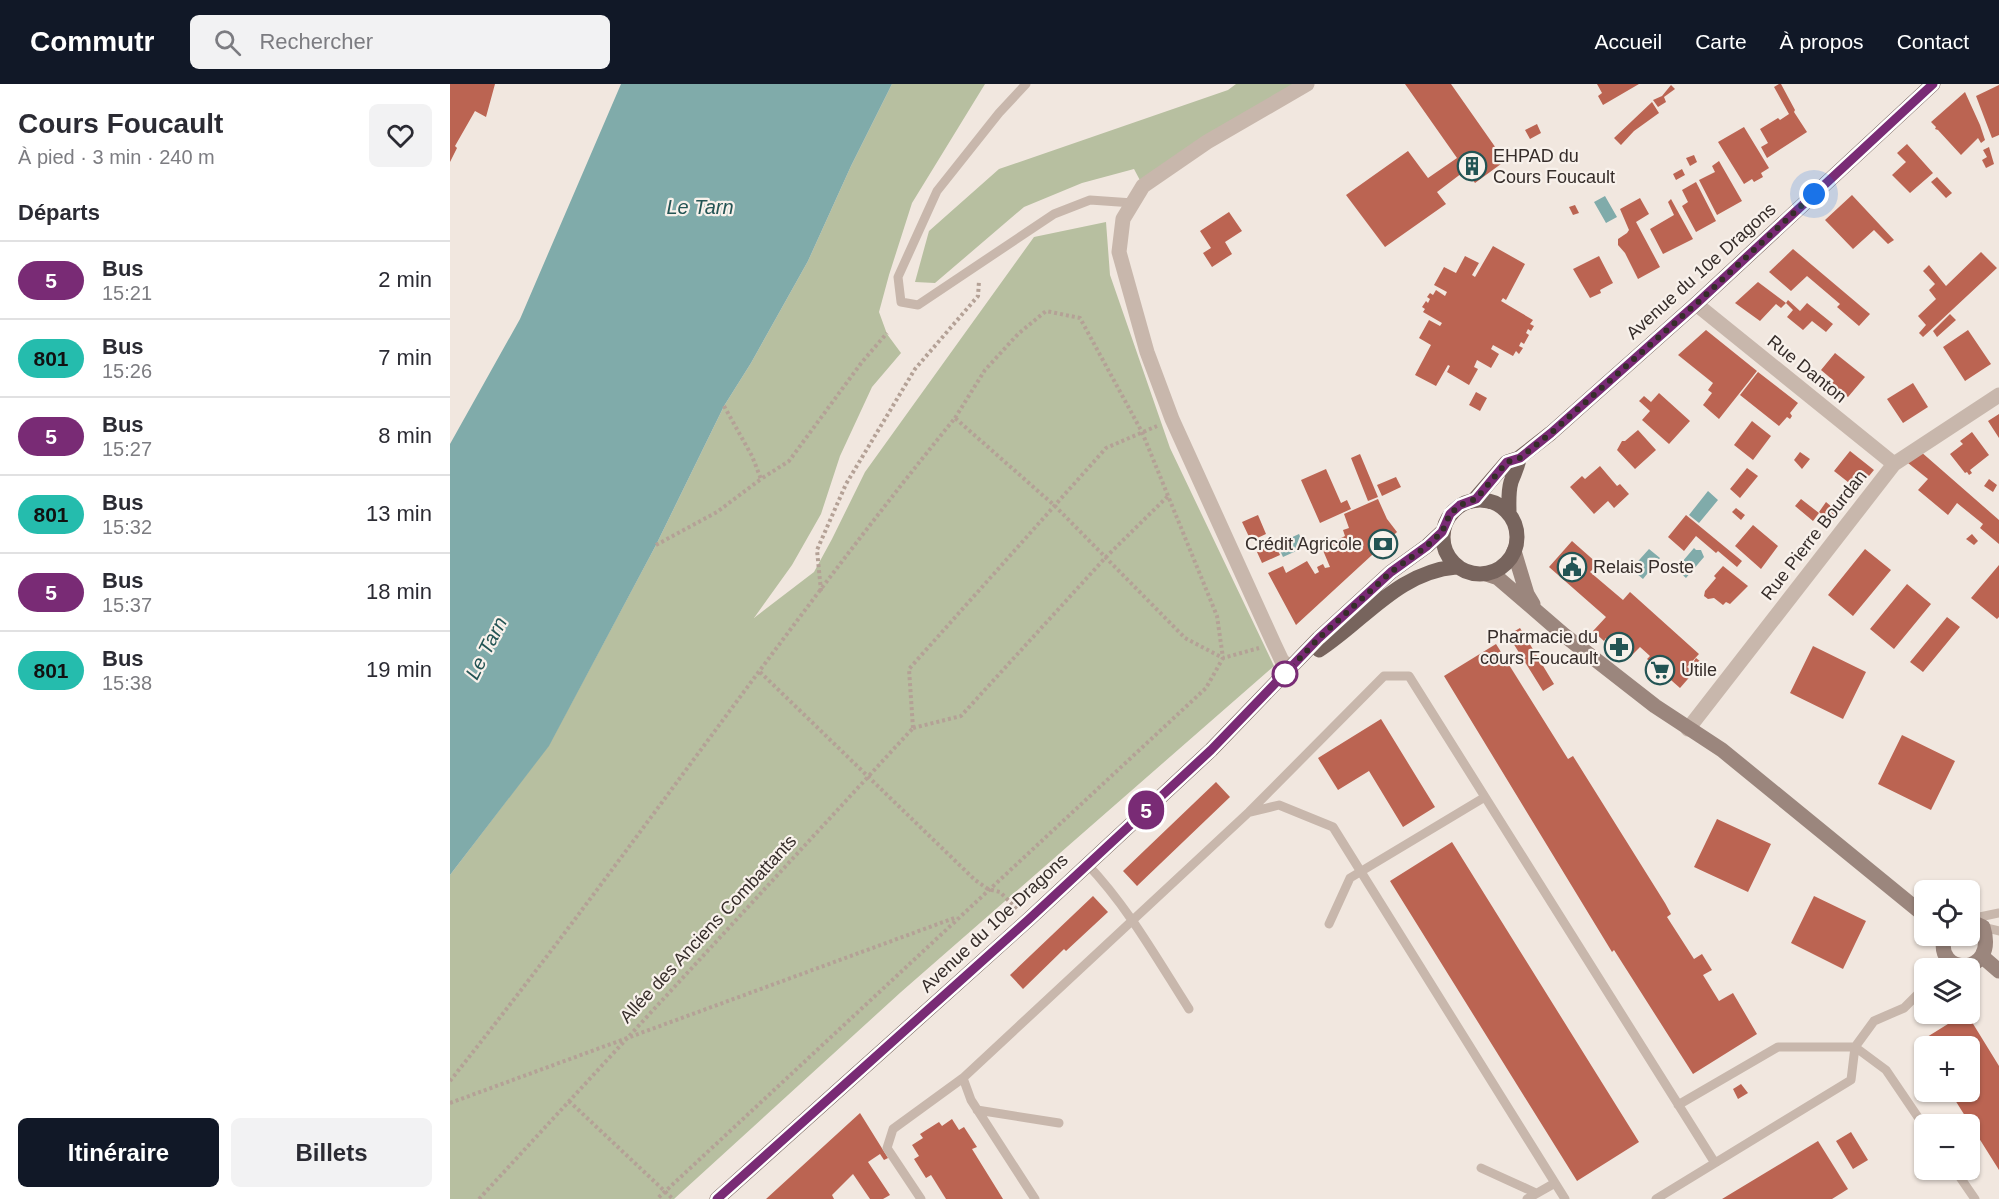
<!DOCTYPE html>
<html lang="fr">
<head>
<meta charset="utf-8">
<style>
	body { margin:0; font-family:Arial,sans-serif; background:#f2f2f3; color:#2b2b33; height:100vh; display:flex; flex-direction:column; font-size:22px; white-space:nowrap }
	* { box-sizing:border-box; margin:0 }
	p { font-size:20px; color:#7c7c81 }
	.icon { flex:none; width:33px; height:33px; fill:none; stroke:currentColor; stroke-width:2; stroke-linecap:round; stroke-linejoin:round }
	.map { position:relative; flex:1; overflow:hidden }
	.panel { display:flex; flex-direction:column; background:#fff; width:450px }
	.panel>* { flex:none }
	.badge { padding:0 12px; border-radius:20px; font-size:21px; line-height:39px }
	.tools { position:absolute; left:1464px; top:796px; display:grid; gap:12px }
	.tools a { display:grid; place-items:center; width:66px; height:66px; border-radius:9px; background:#fff; box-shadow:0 2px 4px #0004; font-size:30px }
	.you { position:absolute; width:30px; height:30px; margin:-15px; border:4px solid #fff; border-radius:50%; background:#1a73e8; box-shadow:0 0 0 9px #1a73e833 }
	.map>.badge { position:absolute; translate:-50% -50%; box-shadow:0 0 0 3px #fff }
	h2 { padding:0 18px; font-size:22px; line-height:54px }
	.round { display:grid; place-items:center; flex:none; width:63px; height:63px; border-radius:9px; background:#f2f2f3 }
	.summary { display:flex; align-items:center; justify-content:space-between; height:102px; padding:0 18px }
	h1 { font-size:28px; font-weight:700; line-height:45px }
	.cta { display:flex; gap:12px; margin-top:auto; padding:12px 18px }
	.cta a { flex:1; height:69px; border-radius:9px; background:#111827; color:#fff; font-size:24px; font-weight:700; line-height:69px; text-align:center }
	.cta a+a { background:#f2f2f3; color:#2b2b33 }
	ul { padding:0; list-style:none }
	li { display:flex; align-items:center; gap:18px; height:78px; padding:0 18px; border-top:2px solid #e1e1e2 }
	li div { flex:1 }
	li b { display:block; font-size:22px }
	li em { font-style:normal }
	li .badge { min-width:66px; font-weight:700; text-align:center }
	header { display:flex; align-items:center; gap:36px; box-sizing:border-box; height:84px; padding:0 30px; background:#111827; color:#fff }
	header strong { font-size:28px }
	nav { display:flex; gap:33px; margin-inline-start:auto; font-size:21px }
	.search { width:420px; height:54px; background:#f2f2f3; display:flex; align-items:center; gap:15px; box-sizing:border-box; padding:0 21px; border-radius:9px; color:#7c7c81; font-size:22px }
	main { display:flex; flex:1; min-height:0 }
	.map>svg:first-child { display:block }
</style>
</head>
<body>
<header>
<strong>Commutr</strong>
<div class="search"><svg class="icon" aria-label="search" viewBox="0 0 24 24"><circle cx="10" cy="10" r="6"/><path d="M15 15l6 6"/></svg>Rechercher</div>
<nav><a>Accueil</a><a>Carte</a><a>À propos</a><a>Contact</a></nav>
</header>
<main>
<section class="panel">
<div class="summary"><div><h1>Cours Foucault</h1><p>À pied · 3 min · 240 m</p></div><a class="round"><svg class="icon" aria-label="heart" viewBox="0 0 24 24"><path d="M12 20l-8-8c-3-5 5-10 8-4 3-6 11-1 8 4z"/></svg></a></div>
<h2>Départs</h2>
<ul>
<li><span class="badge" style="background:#792b75;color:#fff">5</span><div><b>Bus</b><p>15:21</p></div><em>2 min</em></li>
<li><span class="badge" style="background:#25bcad;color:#111">801</span><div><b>Bus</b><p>15:26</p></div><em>7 min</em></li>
<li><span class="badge" style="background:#792b75;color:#fff">5</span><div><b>Bus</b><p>15:27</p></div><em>8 min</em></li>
<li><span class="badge" style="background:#25bcad;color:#111">801</span><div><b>Bus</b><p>15:32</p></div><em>13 min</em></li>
<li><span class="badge" style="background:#792b75;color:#fff">5</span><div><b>Bus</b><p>15:37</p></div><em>18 min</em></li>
<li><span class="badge" style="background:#25bcad;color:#111">801</span><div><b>Bus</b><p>15:38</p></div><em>19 min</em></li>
</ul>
<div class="cta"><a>Itinéraire</a><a>Billets</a></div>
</section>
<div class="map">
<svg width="1549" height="1115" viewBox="0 0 1549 1115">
	<rect width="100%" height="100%" fill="#f1e7df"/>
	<path fill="#b7bfa0" d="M 442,0 L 535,0 L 462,119 L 439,191 L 429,228 L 437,250 L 451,269 L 422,303 L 390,372 L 371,430 L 342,481 L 304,534 L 364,488 L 382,455 L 415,388 L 584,153 L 656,138 L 660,191 L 720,364 L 824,582 L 451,908 L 224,1115 L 0,1115 L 0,791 L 99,661 L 206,461 L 274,322 L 301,279 L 358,177 L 401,82 Z
		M 786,0 L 857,0 L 693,102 L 684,85 L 632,99 L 574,123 L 485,199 L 465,198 L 479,147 L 549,85 L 778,6 Z"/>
	<path fill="#80abaa" d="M 171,0 L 442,0 L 401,82 L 358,177 L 301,279 L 274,322 L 206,461 L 99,662 L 0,791 L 0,360 L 70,235 Z
		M 1155,112 L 1167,133 L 1156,139 L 1144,118 Z
		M 1258,407 L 1268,416 L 1249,439 L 1239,431 Z
		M 849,450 L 855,463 L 833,473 L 827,460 Z
		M 1244,464 L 1246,466 L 1251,466 L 1254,473 L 1236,494 L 1226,485 Z
		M 1199,465 L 1210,474 L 1193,495 L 1181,485 Z"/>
	<path fill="#bb6452" d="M 0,0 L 45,0 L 36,33 L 25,27 L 5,62 L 7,64 L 0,78 Z
		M 955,0 L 1001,0 L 1055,77 L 1025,99 L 1016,86 L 987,108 L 996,120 L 935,163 L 896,111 L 958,67 L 978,94 L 1007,74 Z
		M 1147,0 L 1189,0 L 1153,21 L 1148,12 L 1152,9 Z
		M 1329,0 L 1331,0 L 1345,26 L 1344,28 L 1357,48 L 1317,74 L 1311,63 L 1318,59 L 1310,45 L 1328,34 L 1330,36 L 1339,30 L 1324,3 Z
		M 1221,1 L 1225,5 L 1214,13 L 1216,18 L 1208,23 L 1203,16 L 1212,12 Z
		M 1549,1 L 1549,51 L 1542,54 L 1526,12 Z
		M 1515,8 L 1530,41 L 1535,56 L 1531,59 L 1528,54 L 1511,71 L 1488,46 L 1485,45 L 1486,43 L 1481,38 Z
		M 1202,18 L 1209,29 L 1184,47 L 1171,61 L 1164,54 Z
		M 1087,40 L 1091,49 L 1080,55 L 1075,46 Z
		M 1294,43 L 1319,84 L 1311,89 L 1313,93 L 1304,98 L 1302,95 L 1294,100 L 1268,58 Z
		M 1457,60 L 1483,89 L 1460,109 L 1442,91 L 1456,78 L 1447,69 Z
		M 1539,63 L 1544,80 L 1536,84 L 1532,76 L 1537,73 L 1533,66 Z
		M 1244,71 L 1247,78 L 1240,82 L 1236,74 Z
		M 1269,77 L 1292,117 L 1267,131 L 1249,96 L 1265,88 L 1262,82 Z
		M 1232,85 L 1235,91 L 1226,96 L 1223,90 Z
		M 1487,93 L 1502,109 L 1496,114 L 1481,98 Z
		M 1246,98 L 1266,137 L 1246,148 L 1232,122 L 1238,118 L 1232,106 Z
		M 1402,111 L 1444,156 L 1438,160 L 1424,146 L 1403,165 L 1375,136 Z
		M 1190,114 L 1199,130 L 1186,138 L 1210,183 L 1188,195 L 1175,169 L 1168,161 L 1168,155 L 1177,149 L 1179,146 L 1170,125 Z
		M 1221,115 L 1243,155 L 1213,170 L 1200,145 L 1224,131 L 1218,118 Z
		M 1125,121 L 1129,129 L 1123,131 L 1119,123 Z
		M 779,128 L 792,147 L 775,158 L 782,170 L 762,183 L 753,169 L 761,164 L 750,147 Z
		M 1043,162 L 1075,180 L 1056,216 L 1053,214 L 1051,217 L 1083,236 L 1080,240 L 1084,242 L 1081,247 L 1078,245 L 1076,249 L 1079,251 L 1074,260 L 1071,258 L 1069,262 L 1073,264 L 1069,270 L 1066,267 L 1063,272 L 1043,261 L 1041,265 L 1049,270 L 1041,284 L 1027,276 L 1024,283 L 1028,285 L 1019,301 L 997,288 L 1000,282 L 998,281 L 986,302 L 965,291 L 981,261 L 969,254 L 979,236 L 990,242 L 992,239 L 973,228 L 975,225 L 972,223 L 976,217 L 978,219 L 980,215 L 977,213 L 980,209 L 983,211 L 986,206 L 995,212 L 997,208 L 984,201 L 994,183 L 1006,189 L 1015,172 L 1029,179 L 1022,191 L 1025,193 Z
		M 1343,165 L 1420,230 L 1409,242 L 1387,223 L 1390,220 L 1357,192 L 1341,207 L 1319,188 Z
		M 1531,168 L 1547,184 L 1473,253 L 1469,249 L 1476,241 L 1468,232 L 1486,215 L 1479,206 L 1485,200 L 1473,187 L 1479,181 L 1496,202 Z
		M 1149,172 L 1163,199 L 1150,206 L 1151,209 L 1140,214 L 1123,185 Z
		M 1308,198 L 1336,219 L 1331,224 L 1326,220 L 1310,237 L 1285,219 Z
		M 1338,216 L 1350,227 L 1357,219 L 1383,240 L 1376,248 L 1362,237 L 1353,246 L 1337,233 L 1343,226 L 1336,219 Z
		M 1500,230 L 1506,236 L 1487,253 L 1483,247 Z
		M 1256,246 L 1307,287 L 1269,335 L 1253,321 L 1262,309 L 1258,306 L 1263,299 L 1228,271 Z
		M 1518,246 L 1541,280 L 1515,297 L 1493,263 Z
		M 1385,269 L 1415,293 L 1398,313 L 1381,300 L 1384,297 L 1371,286 Z
		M 1308,288 L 1348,319 L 1340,329 L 1342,332 L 1340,335 L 1337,333 L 1329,342 L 1290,311 Z
		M 1463,299 L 1478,323 L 1453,339 L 1437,315 Z
		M 1026,308 L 1037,314 L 1030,327 L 1019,321 Z
		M 1209,309 L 1240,337 L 1219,360 L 1192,336 L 1200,327 L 1189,317 L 1194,312 L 1201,318 Z
		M 1549,330 L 1549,354 L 1538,337 Z
		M 1302,337 L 1321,352 L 1303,376 L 1284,361 Z
		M 1188,346 L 1206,366 L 1185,385 L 1167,366 L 1172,357 L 1175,357 Z
		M 1522,348 L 1539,371 L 1520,386 L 1522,389 L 1519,391 L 1517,388 L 1515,389 L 1500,370 L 1513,360 L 1510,357 Z
		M 1400,367 L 1424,386 L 1404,410 L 1400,407 L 1403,402 L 1384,387 Z
		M 1470,367 L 1549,436 L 1549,460 L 1530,444 L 1533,440 L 1507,419 L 1498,431 L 1468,406 L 1478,395 L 1458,379 Z
		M 1350,368 L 1360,375 L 1352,385 L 1344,376 Z
		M 910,370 L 928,413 L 918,417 L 901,374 Z
		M 1150,382 L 1167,402 L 1170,400 L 1179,410 L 1164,424 L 1158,417 L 1144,430 L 1120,403 L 1132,392 L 1135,395 Z
		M 1297,384 L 1308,392 L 1290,414 L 1280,405 Z
		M 876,385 L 891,419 L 897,416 L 901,425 L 870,439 L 851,396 Z
		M 946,393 L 951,403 L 932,412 L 927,401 Z
		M 1539,395 L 1547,401 L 1543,408 L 1534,402 Z
		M 928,415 L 937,435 L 947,448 L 846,541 L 818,489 L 833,482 L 836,489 L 857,477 L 865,490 L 869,488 L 867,483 L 873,480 L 875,484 L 880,483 L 872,464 L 895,452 L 893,446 L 899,444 L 894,430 Z
		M 1351,415 L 1369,429 L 1363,437 L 1345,422 Z
		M 1376,418 L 1389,429 L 1382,438 L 1369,428 Z
		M 1286,424 L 1295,431 L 1291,436 L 1282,428 Z
		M 808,431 L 816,450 L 801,457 L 792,438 Z
		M 1236,431 L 1292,477 L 1287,483 L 1268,467 L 1266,469 L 1246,452 L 1234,467 L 1218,453 Z
		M 1303,441 L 1328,462 L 1311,485 L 1285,462 Z
		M 1522,450 L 1528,457 L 1524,461 L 1516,455 Z
		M 1122,457 L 1148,480 L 1140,488 L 1173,516 L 1180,508 L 1249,570 L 1237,583 L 1244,588 L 1230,604 L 1197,575 L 1200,572 L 1190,563 L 1179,574 L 1156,554 L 1154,557 L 1143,547 L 1156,533 L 1099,483 Z
		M 825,460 L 830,471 L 812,479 L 807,468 Z
		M 1415,465 L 1441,486 L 1403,532 L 1378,511 Z
		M 1549,481 L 1549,533 L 1547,535 L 1521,514 Z
		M 1273,482 L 1298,502 L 1280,520 L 1276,518 L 1273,521 L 1264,514 L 1258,515 L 1254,512 L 1255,507 L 1266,494 L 1264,492 Z
		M 1457,500 L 1481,520 L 1444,565 L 1420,545 Z
		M 1497,533 L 1510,543 L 1473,588 L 1460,578 Z
		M 1070,544 L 1104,600 L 1093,607 L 1058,551 Z
		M 1046,560 L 1118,675 L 1123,672 L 1215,819 L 1221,830 L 1217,833 L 1244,875 L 1252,870 L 1262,886 L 1253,891 L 1269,917 L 1283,909 L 1307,950 L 1243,990 L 1164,866 L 1162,868 L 994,592 Z
		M 1363,562 L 1416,588 L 1393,635 L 1340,609 Z
		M 1246,574 L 1251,578 L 1244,587 L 1240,583 Z
		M 931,635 L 985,723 L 953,743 L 919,687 L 888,706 L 868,674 Z
		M 1452,651 L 1505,677 L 1481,726 L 1428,700 Z
		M 766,698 L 780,713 L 687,802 L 673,787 Z
		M 1267,735 L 1321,760 L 1298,808 L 1244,783 Z
		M 1002,758 L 1189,1058 L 1127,1097 L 940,797 Z
		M 643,812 L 658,828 L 616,867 L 614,865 L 573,905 L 560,891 Z
		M 1364,812 L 1416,837 L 1393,885 L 1341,859 Z
		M 1514,930 L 1517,930 L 1549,982 L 1549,1086 L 1500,1008 L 1520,1008 L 1520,963 L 1474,963 L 1474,967 L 1469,958 Z
		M 1291,1000 L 1298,1009 L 1288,1015 L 1283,1005 Z
		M 410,1029 L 438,1074 L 434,1076 L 430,1070 L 418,1078 L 440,1111 L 433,1115 L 420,1115 L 403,1090 L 382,1111 L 384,1115 L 316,1115 Z
		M 502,1035 L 509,1046 L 514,1043 L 527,1063 L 522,1065 L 553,1115 L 496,1115 L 481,1091 L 476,1094 L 464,1075 L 469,1072 L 462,1061 L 473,1054 L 470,1050 L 489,1038 L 492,1042 Z
		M 1401,1048 L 1418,1076 L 1403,1085 L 1386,1057 Z
		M 1368,1057 L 1398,1105 L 1382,1115 L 1272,1115 Z"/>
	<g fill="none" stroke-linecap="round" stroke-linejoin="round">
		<path stroke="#b4a196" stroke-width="4" stroke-dasharray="3 3" stroke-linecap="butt" d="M 274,322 L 302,372 L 311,395 L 339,377 L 412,278 L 437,249
			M 505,334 L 535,286 L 568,250 L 596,227 L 630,234 L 692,348 L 767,532 L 773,574 L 809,564
			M 206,461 L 267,428 L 311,395
			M 371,507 L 367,466 L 396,400 L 465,285 L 528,212 L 529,197
			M 310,588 L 525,796 L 538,805 L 550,808 L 567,825
			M 463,644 L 459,585 L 656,364 L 707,342
			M 463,644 L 511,632 L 656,473 L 718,412
			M 0,997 C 173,780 329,550 505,334 L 605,422 L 735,554 L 773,574 L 756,604 L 207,1115
			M 119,1017 L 223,1115
			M 0,1019 L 507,833
			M 29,1115 L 463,644"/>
		<path stroke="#c8b7ac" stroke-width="9" d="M 576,0 L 549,29 L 487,107 L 448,193 L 451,218 L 468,221 L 604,130 L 640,116 L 683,119
			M 801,728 L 829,721 L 883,743 L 1115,1115
			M 637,780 C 678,823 707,875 739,925
			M 1520,835 L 1549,829
			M 879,840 L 900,794 L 1035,713
			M 1533,843 L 1549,847
			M 1228,1021 L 1328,963 L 1405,963 L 1436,986 L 1474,1042
			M 527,1026 L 609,1039
			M 1031,1084 L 1086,1109
			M 1505,1086 L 1525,1115
			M 471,1115 L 437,1064 L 443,1045 L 513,994
			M 585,1115 L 521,1016 L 513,994 L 799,728 L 934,592 L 959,592 L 1265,1079
			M 1077,1115 L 1105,1099
			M 1206,1115 L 1401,996 L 1405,963 L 1424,937 L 1454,924 L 1474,904"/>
		<path stroke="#c8b7ac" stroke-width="15" d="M 1246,220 L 1444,380
			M 841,584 L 832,577 L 824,560 L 722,335 L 697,268 L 669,168 L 673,135 L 693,102 L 757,58 L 857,0
			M 1238,645 L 1444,380 L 1549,311"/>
		<path stroke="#9b867d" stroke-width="15" d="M 1064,467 L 1077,510 L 1083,520
			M 1036,490 L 1048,494 L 1114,551 L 1205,622 L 1272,666 L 1474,831
			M 1495,852 C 1482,892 1549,894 1533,843 L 1520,837
			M 1534,874 L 1549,887"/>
		<path stroke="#77645d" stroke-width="15" d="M 1025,415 L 1057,378 L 1069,374 L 1101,349 L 1246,220 L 1483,0
			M993 453a37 37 0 1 1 74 0a37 37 0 1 1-74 0Z
			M 1059,429 C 1059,419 1058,408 1061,398 C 1064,389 1068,383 1069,374
			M 869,566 C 915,536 948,488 1006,483
			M 267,1115 L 578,836 L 761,666 L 869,554 L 941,488 L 977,462 L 992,448"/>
	</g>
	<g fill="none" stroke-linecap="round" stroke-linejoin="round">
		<g stroke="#fff" stroke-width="14">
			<path id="line" d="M 267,1115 L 578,836 L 761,666 L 869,554 L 941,488 L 977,462 L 992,448 L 1000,430 L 1010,421 L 1026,415 L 1057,378 L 1070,374 L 1101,349 L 1246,220 L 1483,0"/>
		</g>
		<use href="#line" stroke="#792b75" stroke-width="9"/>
		<path stroke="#362d2a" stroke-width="6" stroke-dasharray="0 10.8" d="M 835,590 L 869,554 L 941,488 L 977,462 L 992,448 L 1000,430 L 1010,421 L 1026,415 L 1057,378 L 1070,374 L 1101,349 L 1246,220 L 1364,110"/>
	</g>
	<defs>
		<g id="building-ring" transform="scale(1.5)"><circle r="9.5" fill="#f8f1eb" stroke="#235454" stroke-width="1.5"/><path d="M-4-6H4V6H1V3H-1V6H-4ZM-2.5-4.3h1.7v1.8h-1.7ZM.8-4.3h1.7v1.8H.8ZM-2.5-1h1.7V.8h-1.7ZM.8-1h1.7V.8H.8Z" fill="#235454"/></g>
		<g id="bank-ring" transform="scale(1.5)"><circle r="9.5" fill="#f8f1eb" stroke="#235454" stroke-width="1.5"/><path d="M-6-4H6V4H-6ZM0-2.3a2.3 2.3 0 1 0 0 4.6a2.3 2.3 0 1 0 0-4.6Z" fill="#235454"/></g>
		<g id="civic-ring" transform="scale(1.5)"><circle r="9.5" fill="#f8f1eb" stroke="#235454" stroke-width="1.5"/><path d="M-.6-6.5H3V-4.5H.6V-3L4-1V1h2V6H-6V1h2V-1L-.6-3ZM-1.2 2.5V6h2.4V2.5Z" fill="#235454"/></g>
		<g id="pharmacy-ring" transform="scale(1.5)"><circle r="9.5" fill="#f8f1eb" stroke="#235454" stroke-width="1.5"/><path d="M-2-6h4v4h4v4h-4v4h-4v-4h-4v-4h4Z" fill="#235454"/></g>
		<g id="supermarket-ring" transform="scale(1.5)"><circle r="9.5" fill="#f8f1eb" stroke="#235454" stroke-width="1.5"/><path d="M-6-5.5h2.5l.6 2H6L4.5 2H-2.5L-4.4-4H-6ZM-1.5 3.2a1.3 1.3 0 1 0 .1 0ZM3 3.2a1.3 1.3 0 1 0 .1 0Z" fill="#235454"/></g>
	</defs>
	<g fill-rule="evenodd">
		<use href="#building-ring" x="1022" y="82"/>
		<use href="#bank-ring" x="933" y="460"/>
		<use href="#civic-ring" x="1122" y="483"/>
		<use href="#pharmacy-ring" x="1169" y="563"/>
		<use href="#supermarket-ring" x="1210" y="586"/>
	</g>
	<circle fill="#fff" stroke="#792b75" stroke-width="3" cx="835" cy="590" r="12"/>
	<g text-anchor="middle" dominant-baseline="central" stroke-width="4.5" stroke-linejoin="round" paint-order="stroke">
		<g font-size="18" fill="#362d2a" stroke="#f8f1eb" text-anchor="start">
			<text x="1043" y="72">EHPAD du<tspan x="1043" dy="21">Cours Foucault</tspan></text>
			<text x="912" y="460" text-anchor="end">Crédit Agricole</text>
			<text x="1143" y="483">Relais Poste</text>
			<text x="1148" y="553" text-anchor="end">Pharmacie du<tspan x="1148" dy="21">cours Foucault</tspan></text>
			<text x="1231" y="586">Utile</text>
		</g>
		<g font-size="18" fill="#362d2a" stroke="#f8f1eb">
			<text transform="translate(1251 187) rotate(-42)">Avenue du 10e Dragons</text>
			<text transform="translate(1357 285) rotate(39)">Rue Danton</text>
			<text transform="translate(1364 451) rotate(-52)">Rue Pierre Bourdan</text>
			<text transform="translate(544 839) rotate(-43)">Avenue du 10e Dragons</text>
			<text transform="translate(258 845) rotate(-47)">Allée des Anciens Combattants</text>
		</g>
		<g font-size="20" font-style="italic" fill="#235454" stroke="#f8f1eb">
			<text x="250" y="123">Le Tarn</text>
			<text transform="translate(36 564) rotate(-63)">Le Tarn</text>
		</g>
	</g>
</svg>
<div class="tools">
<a><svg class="icon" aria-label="locate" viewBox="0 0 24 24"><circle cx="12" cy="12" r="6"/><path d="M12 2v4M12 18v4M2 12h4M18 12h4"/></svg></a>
<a><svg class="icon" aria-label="layers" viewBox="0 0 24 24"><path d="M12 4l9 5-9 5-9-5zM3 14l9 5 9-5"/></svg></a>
<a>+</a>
<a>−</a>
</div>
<div class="you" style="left:1364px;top:110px"></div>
<b class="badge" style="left:696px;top:726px;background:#792b75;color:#fff">5</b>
</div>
</main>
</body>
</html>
